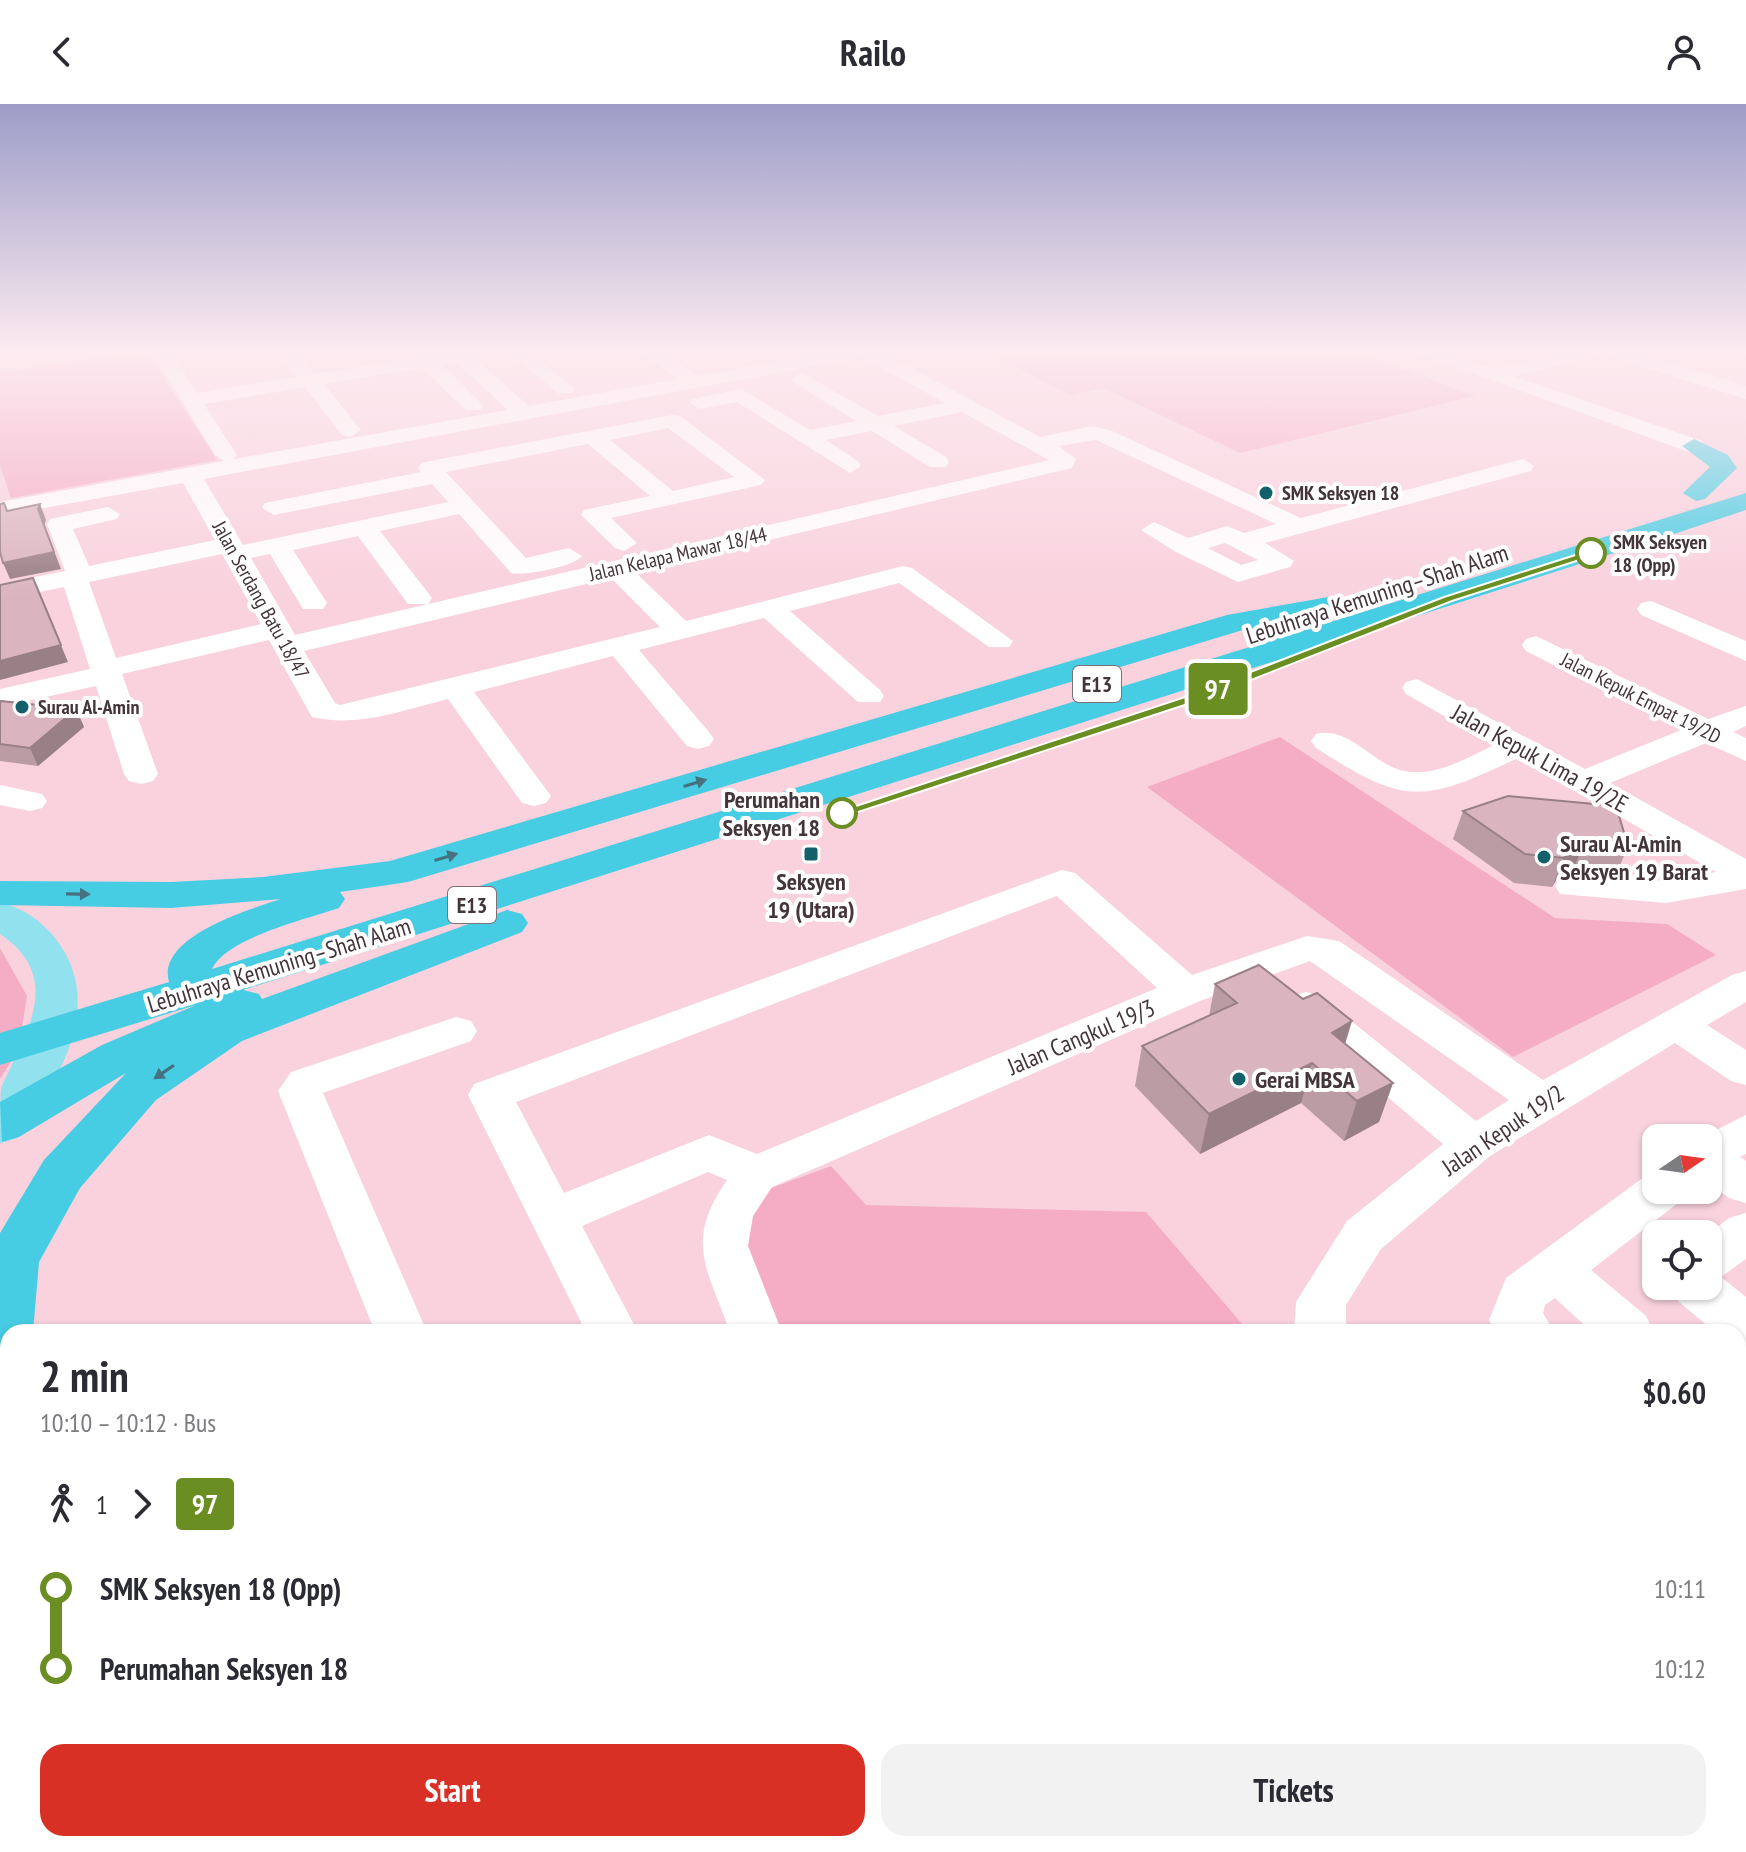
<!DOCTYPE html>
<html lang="en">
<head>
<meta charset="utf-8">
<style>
	body { margin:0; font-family:"PT Sans Narrow",sans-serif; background:#f2f2f3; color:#2b2b33; height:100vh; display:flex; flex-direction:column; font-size:30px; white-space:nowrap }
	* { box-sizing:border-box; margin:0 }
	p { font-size:26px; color:#7c7c81 }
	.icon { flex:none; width:44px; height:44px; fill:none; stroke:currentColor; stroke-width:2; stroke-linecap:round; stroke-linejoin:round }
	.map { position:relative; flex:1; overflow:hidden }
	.panel { position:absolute; left:0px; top:1220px; width:1746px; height:528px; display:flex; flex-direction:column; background:#fff; border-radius:24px 24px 0 0; box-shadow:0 2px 6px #0004 }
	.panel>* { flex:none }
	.badge { padding:0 16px; border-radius:6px; font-size:28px; line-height:52px }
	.needle { width:52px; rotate:77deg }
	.buttons { position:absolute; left:1642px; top:1020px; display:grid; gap:16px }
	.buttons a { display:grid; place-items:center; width:80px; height:80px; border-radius:16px; background:#fff; box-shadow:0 2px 6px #0004; font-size:40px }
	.map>.badge { position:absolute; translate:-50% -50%; box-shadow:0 0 0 4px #fff }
	.legs { display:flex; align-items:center; gap:12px; height:88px; padding:0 40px; font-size:26px }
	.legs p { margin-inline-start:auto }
	.headline { display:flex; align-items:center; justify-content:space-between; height:136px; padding:0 40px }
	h1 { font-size:44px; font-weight:700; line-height:60px }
	.cta { display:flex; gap:16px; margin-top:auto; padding:16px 40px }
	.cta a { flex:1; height:92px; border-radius:24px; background:#d93025; color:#fff; font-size:32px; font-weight:700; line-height:92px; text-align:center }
	.cta a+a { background:#f2f2f3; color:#2b2b33 }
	ul { padding:0 40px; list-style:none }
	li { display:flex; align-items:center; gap:28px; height:80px; font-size:30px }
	li i { display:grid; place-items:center; width:12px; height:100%; margin:0 10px; background:currentColor }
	li i::after { content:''; width:20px; height:20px; margin:-10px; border:6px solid; border-radius:50%; background:#fff }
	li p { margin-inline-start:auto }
	li:first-child i { background:linear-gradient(#0000 50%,currentColor 0) }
	li:last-child i { background:linear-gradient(currentColor 50%,#0000 0) }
	header { display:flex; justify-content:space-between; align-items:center; height:104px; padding:0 40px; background:#fff; font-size:36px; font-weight:700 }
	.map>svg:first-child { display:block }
</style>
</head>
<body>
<header><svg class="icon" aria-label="back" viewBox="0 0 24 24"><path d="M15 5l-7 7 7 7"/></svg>Railo<svg class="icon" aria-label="person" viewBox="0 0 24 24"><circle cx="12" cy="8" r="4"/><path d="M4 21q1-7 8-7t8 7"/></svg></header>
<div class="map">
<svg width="1746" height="1748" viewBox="0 0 1746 1748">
	<rect width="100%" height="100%" fill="#f9d2de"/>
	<path fill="#f5adc5" d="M 135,248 L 147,248 L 217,356 L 11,394 L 0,361 L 0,269 Z
		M 1358,248 L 1475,292 L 1240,349 L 1104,284 L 1071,291 L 986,249 Z
		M 1280,633 L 1555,814 L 1667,820 L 1716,851 L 1513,953 L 1147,683 Z
		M 0,844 L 27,892 L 18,947 L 0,975 Z
		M 831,1062 L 866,1101 L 1146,1108 L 1249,1228 L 775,1228 L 745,1183 L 744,1114 L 769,1085 Z"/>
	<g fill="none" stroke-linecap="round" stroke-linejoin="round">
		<path fill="#fff" fill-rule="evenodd" d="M 152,248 L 171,248 L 197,289 L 297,273 L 278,248 L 297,248 L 315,270 L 412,254 L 408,248 L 468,248 L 529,302 L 677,275 L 641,248 L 663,248 L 698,272 L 827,248 L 882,248 L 1040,333 L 1092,322 L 1110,326 L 1301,414 L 1523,355 L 1534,362 L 1531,367 L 1265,439 L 1294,457 L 1290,463 L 1238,478 L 1176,448 L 1141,426 L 1154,418 L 1188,434 L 1227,422 L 1244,429 L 1276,420 L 1096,336 L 1059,342 L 1076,355 L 1072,364 L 635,468 L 686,517 L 903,462 L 912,464 L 1013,537 L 1009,543 L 989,543 L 899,479 L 790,507 L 880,586 L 884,592 L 880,598 L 858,598 L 764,514 L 639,546 L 709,628 L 714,635 L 709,642 L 698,645 L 687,642 L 613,552 L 474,588 L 551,692 L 546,699 L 534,702 L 522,699 L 448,595 C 403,606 359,624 312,613 L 269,536 L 122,570 L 158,670 L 153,677 L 141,680 L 129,677 L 124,670 L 96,582 L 0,603 L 0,585 L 90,565 L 64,483 L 0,496 L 0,480 L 65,467 L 47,420 L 50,415 L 108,403 L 120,410 L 117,415 L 73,425 L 89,462 L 215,436 L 183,379 L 0,412 L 0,398 L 224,357 L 215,351 ZM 862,253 L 945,299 L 878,312 L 802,269 L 792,275 L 795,279 L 856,317 L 810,326 L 741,285 L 693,295 L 690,299 L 700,305 L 737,298 L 850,369 L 861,362 L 858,357 L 826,336 L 872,327 L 930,363 L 946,363 L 949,358 L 946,353 L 894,322 L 962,308 L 1049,356 L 295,531 L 251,454 L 270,450 L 303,505 L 323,505 L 327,499 L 293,446 L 358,432 L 408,500 L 428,500 L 432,494 L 380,427 L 459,410 L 511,469 C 524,472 574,463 582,452 L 569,444 L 526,454 L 446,368 L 588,340 L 650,392 L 584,406 L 581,411 L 615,444 L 624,447 L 637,439 L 611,414 L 761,381 L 765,376 L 680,312 L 672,311 L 430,357 L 422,359 L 418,364 L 421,368 L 265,399 L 262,404 L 274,411 L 432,380 L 448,398 L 243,441 L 204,375 ZM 456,258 L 508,306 L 234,355 L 237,351 L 204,300 L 305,283 L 342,331 L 350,333 L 361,326 L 324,280 L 422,264 L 466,306 L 480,306 L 483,302 L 480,298 L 442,261 ZM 668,324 L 734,373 L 673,387 L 610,336 ZM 1225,439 L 1258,456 L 1241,461 L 1208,444 ZM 222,450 L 261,520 L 116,554 L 89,478 ZM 611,474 L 660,523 L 340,601 L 335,599 L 304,547 Z
			M 508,248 L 529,248 L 575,285 L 572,289 L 558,289 Z
			M 1415,248 L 1443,248 L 1492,265 L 1564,248 L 1598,248 L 1596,252 L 1513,272 L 1702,337 L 1705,342 L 1694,349 L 1686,347 Z
			M 1607,248 L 1637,248 L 1746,282 L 1746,295 L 1609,252 Z
			M 1651,497 L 1746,537 L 1746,557 L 1641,511 L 1637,505 L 1641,499 Z
			M 1536,532 L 1708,615 L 1746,602 L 1746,622 L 1733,628 L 1746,634 L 1746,657 L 1706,639 L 1610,679 L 1746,755 L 1746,785 L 1666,799 L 1560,790 L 1555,782 L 1560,774 L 1573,771 L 1666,777 L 1716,768 L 1518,654 C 1421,700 1405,701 1316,644 L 1311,637 L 1316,630 C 1352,621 1376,667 1412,668 C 1441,670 1469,653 1494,641 L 1406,590 L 1402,584 L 1406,578 L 1417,575 L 1585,665 L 1681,626 L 1526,547 L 1522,541 L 1526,535 Z
			M 0,681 L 42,690 L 47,697 L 42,704 L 30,707 L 0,701 Z
			M 1062,766 L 1075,769 L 1192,871 L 1307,832 L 1339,837 L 1543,976 L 1732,871 L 1746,867 L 1746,898 L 1707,921 L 1746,946 L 1746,981 L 1731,977 L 1675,939 L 1490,1052 L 1381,1145 L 1346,1201 L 1346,1228 L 1294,1228 L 1296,1198 L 1347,1117 L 1443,1040 L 1292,912 L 1286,902 L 1292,892 L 1306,888 L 1320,892 L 1476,1017 L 1509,996 L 1310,857 L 1200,897 L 772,1083 L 753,1112 L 748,1142 L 782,1228 L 730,1228 C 707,1164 684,1138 727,1076 L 708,1068 L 582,1122 L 638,1228 L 586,1228 L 468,991 L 474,980 ZM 1057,792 L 1157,884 L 757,1050 L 709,1031 L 564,1089 L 516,998 Z
			M 456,913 L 471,917 L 477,927 L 471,937 L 323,989 L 427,1228 L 375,1228 L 278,987 L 291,968 Z
			M 1746,1011 L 1746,1050 L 1740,1053 L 1746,1057 L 1746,1099 L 1729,1094 L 1708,1079 L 1708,1034 L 1700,1034 Z
			M 1656,1069 L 1656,1086 L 1685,1086 L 1678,1099 L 1591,1166 L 1646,1212 L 1654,1228 L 1592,1228 L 1555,1194 L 1545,1201 L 1543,1209 L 1554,1228 L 1495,1228 L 1489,1216 L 1506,1174 L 1644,1073 Z
			M 1746,1109 L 1746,1155 L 1721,1173 L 1746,1193 L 1746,1245 L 1738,1242 L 1738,1228 L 1715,1228 L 1678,1197 L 1671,1182 L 1708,1182 L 1708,1130 L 1729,1114 Z
			M 1738,1298 L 1746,1301 L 1746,1355 L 1738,1352 Z
			M 1738,1396 L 1746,1399 L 1746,1459 L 1738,1456 Z
			M 1738,1654 L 1746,1658 L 1746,1730 L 1738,1726 Z
			M 995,1740 L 1073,1740 L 1070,1748 L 991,1748 Z
			M 1278,1740 L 1354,1740 L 1351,1748 L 1274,1748 Z"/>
		<path fill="#91e1ee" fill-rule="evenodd" d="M 0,798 C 22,804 41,816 55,834 C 107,899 59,977 17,1034 L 0,1039 C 0,1023 0,998 1,984 C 24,932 66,874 0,830 Z
			M 0,1545 L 8,1548 L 8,1627 L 0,1624 Z
			M 44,1740 L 121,1740 L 124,1748 L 47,1748 Z
			M 230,1740 L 308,1740 L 311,1748 L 233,1748 Z"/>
		<path fill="#47cde3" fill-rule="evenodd" d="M 1694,335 L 1728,351 L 1737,364 L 1705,395 L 1696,397 L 1683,389 L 1710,363 L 1682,342 Z
			M 1746,389 L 1746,406 L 1674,430 L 243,886 L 259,890 L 262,895 L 507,806 L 522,810 L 528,819 L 522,828 L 242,937 L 156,996 L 80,1084 L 39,1158 L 33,1228 L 8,1228 L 8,1381 L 0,1382 L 0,1129 L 44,1056 L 126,969 L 19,1033 L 2,1038 L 0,998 L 102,941 L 196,901 L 0,961 L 0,929 L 169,878 C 156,833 250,805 281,795 L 171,804 L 0,801 L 0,777 L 171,778 L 263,773 L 390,757 L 1227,511 L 1334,492 L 1345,495 L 1349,501 L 1345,507 L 1334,510 L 1243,526 L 408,778 L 340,788 L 345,795 L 339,804 C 307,815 226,834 212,865 Z"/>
	</g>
	<path fill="#bb9ca5" d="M 0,598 L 76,605 L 84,623 L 38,662 L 0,657 Z
		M 1463,707 L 1628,742 L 1616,771 L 1572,768 L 1559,771 L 1552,783 L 1514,779 L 1453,735 Z
		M 1215,880 L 1345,940 L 1393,979 L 1379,1018 L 1344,1037 L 1301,999 L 1200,1050 L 1135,982 L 1142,942 L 1209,912 Z"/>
	<path fill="#997f86" d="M 40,400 L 46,416 L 44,421 L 61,465 L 10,475 L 3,459 Z
		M 33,474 L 68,558 L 0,576 L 0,557 Z
		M 76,605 L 84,623 L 38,662 L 30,644 Z
		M 1584,740 L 1572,768 L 1559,771 L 1552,783 L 1564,754 L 1571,742 Z
		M 1352,917 L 1340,957 L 1332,929 Z
		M 1312,959 L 1301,999 L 1200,1050 L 1209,1010 Z
		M 1393,979 L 1379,1018 L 1344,1037 L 1357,997 Z"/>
	<path fill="#dab5c0" stroke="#997f86" stroke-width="2" d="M 4,399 L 7,407 L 40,400 L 38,405 L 54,448 L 3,459 L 0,448 L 0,400 Z
		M 33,474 L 61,541 L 0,557 L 0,481 Z
		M 1,597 L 76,605 L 30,644 L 0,640 L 0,598 Z
		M 1508,692 L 1616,702 L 1628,742 L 1584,740 L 1571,742 L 1564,754 L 1525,750 L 1463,707 Z
		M 1259,861 L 1303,895 L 1317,889 L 1352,917 L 1332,929 L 1393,979 L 1357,997 L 1312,959 L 1209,1010 L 1142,942 L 1237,899 L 1215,880 Z"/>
	<defs><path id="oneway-solid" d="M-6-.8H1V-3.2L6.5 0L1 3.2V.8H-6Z" transform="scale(2)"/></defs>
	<g fill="#45727e">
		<use href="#oneway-solid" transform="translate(695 679) rotate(-17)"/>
		<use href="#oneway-solid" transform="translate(446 753) rotate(-17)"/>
		<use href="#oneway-solid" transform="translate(78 790) rotate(1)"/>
		<use href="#oneway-solid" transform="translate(164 968) rotate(146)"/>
	</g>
	<linearGradient id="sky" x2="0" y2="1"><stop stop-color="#9d9dc8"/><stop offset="0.5" stop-color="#fcebf0"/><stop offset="1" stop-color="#fcebf0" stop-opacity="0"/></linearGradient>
	<rect width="1746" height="493" fill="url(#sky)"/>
	<path fill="#6b8e23" stroke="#fff" stroke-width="2" d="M 1591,446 L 1595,451 L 1452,497 L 1200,596 L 846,712 L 835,709 L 1191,591 L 1444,493 Z"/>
	<g fill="#13606c" stroke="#fff" stroke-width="3">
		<circle cx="1266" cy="389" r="8"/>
		<circle cx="22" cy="603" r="8"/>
		<rect x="803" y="742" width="16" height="16" rx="4"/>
		<circle cx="1544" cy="753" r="8"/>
		<circle cx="1239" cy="975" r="8"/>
	</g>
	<g fill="#fff" stroke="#6b8e23" stroke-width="4">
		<circle cx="1591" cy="449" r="14"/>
		<circle cx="842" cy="709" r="14"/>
	</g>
	<g text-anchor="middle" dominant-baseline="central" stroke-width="8" stroke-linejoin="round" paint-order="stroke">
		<g font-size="20" font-weight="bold" fill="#44353a" stroke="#fff" text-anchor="start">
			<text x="1282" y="389">SMK Seksyen 18</text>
			<text x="38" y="603">Surau Al-Amin</text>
		</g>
		<g font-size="20" font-weight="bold" fill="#44353a" stroke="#fff" text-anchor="start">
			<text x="1613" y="438">SMK Seksyen<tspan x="1613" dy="23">18 (Opp)</tspan></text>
		</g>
		<g font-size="20" fill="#44353a" stroke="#fff">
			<text transform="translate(678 450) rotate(-13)">Jalan Kelapa Mawar 18/44</text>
			<text transform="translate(261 496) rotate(61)">Jalan Serdang Batu 18/47</text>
			<text transform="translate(1641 594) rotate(27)">Jalan Kepuk Empat 19/2D</text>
		</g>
		<g fill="#fff" stroke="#7c7275" stroke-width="2">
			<rect x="1073" y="562" width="48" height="36" rx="6"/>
			<rect x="448" y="783" width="48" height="36" rx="6"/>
		</g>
		<g font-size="22" font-weight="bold" fill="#44353a">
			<text x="1097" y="580">E13</text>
			<text x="472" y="801">E13</text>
		</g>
		<g font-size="24" fill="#44353a" stroke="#fff">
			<text transform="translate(1377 490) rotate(-18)">Lebuhraya Kemuning–Shah Alam</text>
			<text transform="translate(1540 654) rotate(29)">Jalan Kepuk Lima 19/2E</text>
			<text transform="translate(279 861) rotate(-17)">Lebuhraya Kemuning–Shah Alam</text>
			<text transform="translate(1081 933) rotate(-23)">Jalan Cangkul 19/3</text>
			<text transform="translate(1503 1026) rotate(-34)">Jalan Kepuk 19/2</text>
		</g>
		<g font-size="24" font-weight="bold" fill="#44353a" stroke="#fff" text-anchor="end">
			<text x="820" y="695">Perumahan<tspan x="820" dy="28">Seksyen 18</tspan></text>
		</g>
		<g font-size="24" font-weight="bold" fill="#44353a" stroke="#fff" text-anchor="start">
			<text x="1560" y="739">Surau Al-Amin<tspan x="1560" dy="28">Seksyen 19 Barat</tspan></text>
			<text x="811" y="777" text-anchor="middle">Seksyen<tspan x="811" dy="28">19 (Utara)</tspan></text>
			<text x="1255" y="975">Gerai MBSA</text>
		</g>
	</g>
</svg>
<div class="buttons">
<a><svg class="needle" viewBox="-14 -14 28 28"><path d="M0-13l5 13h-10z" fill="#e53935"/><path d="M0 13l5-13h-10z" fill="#7c7c81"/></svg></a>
<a><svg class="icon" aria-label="locate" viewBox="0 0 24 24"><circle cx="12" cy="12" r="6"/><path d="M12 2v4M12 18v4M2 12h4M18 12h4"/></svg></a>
</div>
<b class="badge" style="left:1218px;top:585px;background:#6b8e23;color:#fff">97</b>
<section class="panel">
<div class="headline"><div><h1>2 min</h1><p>10:10 – 10:12 · Bus</p></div><b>$0.60</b></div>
<div class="legs"><svg class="icon" aria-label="walk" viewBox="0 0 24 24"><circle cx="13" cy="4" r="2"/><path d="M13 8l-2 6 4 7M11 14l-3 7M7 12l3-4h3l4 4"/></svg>1<svg class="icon" aria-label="forward" viewBox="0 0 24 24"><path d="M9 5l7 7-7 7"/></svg><b class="badge" style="background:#6b8e23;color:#fff">97</b></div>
<ul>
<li><i style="color:#6b8e23"></i><b>SMK Seksyen 18 (Opp)</b><p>10:11</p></li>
<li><i style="color:#6b8e23"></i><b>Perumahan Seksyen 18</b><p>10:12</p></li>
</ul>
<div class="cta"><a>Start</a><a>Tickets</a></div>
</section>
</div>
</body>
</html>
